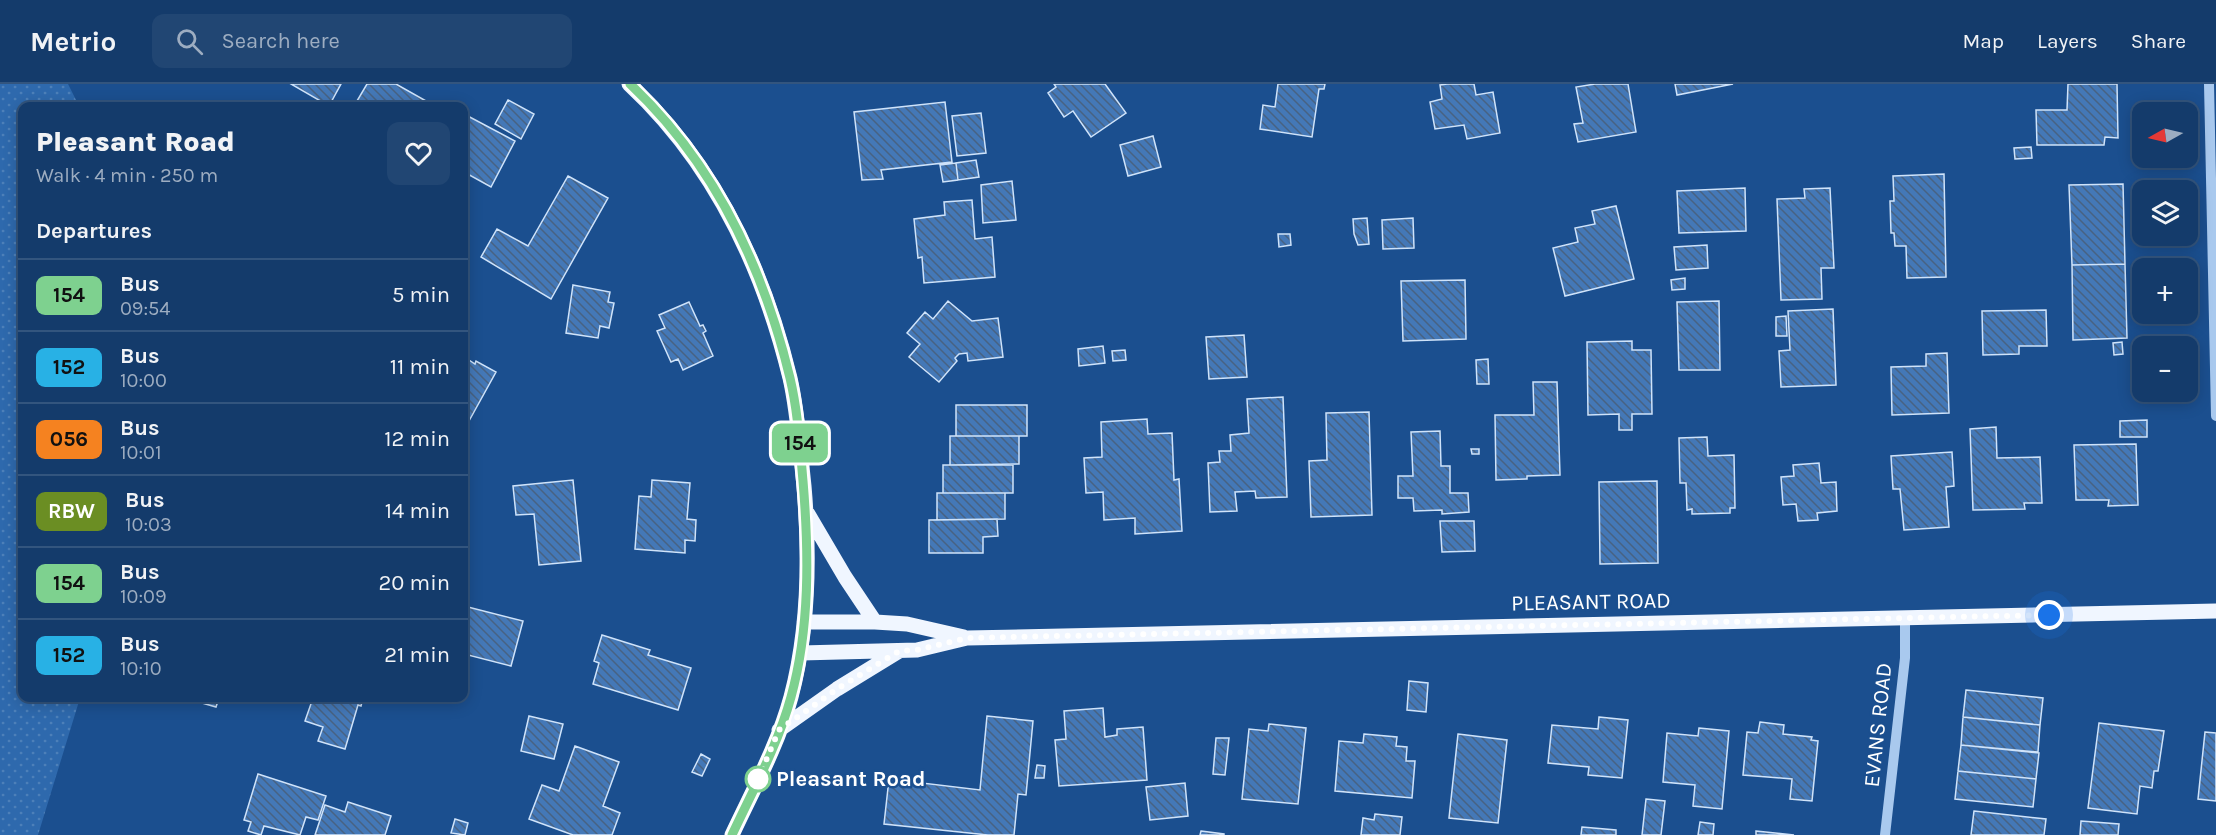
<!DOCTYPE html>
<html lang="en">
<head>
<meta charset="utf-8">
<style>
	body { margin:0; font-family:Karla,sans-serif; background:#214673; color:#f1f3f6; height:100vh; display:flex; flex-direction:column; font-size:22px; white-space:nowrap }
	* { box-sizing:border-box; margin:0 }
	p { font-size:20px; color:#9dadc1 }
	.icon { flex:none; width:33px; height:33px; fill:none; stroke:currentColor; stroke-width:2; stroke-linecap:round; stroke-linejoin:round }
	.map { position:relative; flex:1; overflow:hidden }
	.details { position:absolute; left:18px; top:18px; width:450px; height:600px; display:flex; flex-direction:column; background:#143b6b; border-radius:12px; box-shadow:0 3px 15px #0003,0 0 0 2px #33557e }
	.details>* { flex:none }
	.badge { padding:0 12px; border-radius:9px; font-size:21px; line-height:39px }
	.needle { width:39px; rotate:262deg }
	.fabs { position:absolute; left:2132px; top:18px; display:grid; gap:12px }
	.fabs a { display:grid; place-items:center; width:66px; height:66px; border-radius:12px; background:#143b6b; box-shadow:0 3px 15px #0003,0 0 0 2px #33557e; font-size:30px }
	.you { position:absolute; width:30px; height:30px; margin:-15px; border:4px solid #fff; border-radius:50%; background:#1a73e8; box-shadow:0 0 0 9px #1a73e833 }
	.map>.badge { position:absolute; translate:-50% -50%; box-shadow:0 0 0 3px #fff }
	h2 { padding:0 18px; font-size:22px; line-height:54px }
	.round { display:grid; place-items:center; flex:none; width:63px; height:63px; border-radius:12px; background:#214673 }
	.headline { display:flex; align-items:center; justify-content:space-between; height:102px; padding:0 18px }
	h1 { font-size:28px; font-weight:800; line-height:45px }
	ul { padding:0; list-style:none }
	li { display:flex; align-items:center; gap:18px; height:72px; padding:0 18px; border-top:2px solid #33557e }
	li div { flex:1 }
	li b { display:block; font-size:22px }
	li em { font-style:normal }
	li .badge { min-width:66px; font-weight:700; text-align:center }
	header { display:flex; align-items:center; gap:36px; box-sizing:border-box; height:84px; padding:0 30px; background:#143b6b; border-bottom:2px solid #33557e }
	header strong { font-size:28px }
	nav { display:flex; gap:33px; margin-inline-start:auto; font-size:21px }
	.search { width:420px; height:54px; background:#214673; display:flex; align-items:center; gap:15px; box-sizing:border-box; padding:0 21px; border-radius:12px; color:#9dadc1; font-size:22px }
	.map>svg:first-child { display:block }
</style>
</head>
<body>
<header>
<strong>Metrio</strong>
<div class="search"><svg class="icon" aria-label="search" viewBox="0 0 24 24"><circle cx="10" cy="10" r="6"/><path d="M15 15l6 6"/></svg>Search here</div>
<nav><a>Map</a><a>Layers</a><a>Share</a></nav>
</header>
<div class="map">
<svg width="2216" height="751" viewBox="0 0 2216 751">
	<defs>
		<pattern id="grass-dots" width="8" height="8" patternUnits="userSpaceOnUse" patternTransform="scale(1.5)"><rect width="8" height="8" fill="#2e69ad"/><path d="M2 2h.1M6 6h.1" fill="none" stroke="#4d80b9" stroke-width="1.8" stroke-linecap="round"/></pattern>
		<pattern id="building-back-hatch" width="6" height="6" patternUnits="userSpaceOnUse" patternTransform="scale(1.5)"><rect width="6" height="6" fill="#4478b7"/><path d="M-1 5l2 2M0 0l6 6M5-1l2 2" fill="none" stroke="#486282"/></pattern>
	</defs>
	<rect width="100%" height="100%" fill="#1b4f8f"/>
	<path fill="url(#grass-dots)" d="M 0,0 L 68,0 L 79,22 L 22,22 L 22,614 L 80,614 L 38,751 L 0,751 Z"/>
	<path fill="url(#building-back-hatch)" stroke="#cfe3fa" stroke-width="1.5" d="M 291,0 L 341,0 L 329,22 Z
		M 367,0 L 396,0 L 435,22 L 354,22 Z
		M 1054,0 L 1105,0 L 1126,29 L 1091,53 L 1073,27 L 1064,33 L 1048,9 L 1056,3 Z
		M 1278,0 L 1325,0 L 1324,5 L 1319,5 L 1312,53 L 1260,45 L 1263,21 L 1275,23 Z
		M 1447,0 L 1474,0 L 1476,11 L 1493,8 L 1500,49 L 1467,55 L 1464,41 L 1435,45 L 1430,18 L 1442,15 L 1440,1 Z
		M 1595,0 L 1628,0 L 1636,48 L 1578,58 L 1574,40 L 1583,39 L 1576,3 Z
		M 1675,0 L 1733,0 L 1677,11 Z
		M 2068,0 L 2117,0 L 2118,54 L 2105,53 L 2104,61 L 2037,61 L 2036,26 L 2067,26 Z
		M 508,16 L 534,30 L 521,55 L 495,40 Z
		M 945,18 L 952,78 L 881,86 L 883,95 L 862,96 L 854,28 Z
		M 981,29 L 986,69 L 957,72 L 952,32 Z
		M 464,30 L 515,57 L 491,103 L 464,88 Z
		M 1153,52 L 1161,83 L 1128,92 L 1120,61 Z
		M 2031,63 L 2032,74 L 2015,75 L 2014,64 Z
		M 976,76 L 979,93 L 958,96 L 956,79 Z
		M 956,79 L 958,96 L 943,98 L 940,81 Z
		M 1944,90 L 1946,193 L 1907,194 L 1906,162 L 1895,162 L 1894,149 L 1891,149 L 1890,117 L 1894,117 L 1893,92 Z
		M 568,92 L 608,114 L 551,215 L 481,173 L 497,145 L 528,162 Z
		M 1012,97 L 1016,136 L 983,139 L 981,101 Z
		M 2123,100 L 2125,180 L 2072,181 L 2069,101 Z
		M 1745,104 L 1746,147 L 1679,149 L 1677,107 Z
		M 1830,104 L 1834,184 L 1821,184 L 1822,215 L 1781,216 L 1777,115 L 1805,114 L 1804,105 Z
		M 972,116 L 975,155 L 992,153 L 995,193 L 924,199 L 922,173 L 918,174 L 914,135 L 945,131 L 944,118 Z
		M 1616,122 L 1634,195 L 1565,212 L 1553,164 L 1578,158 L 1575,144 L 1595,140 L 1592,127 Z
		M 1367,134 L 1369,160 L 1358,161 L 1354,150 L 1353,135 Z
		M 1413,134 L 1414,164 L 1383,165 L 1382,136 Z
		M 1278,150 L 1290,150 L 1291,161 L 1279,163 Z
		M 1707,161 L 1708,184 L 1676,186 L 1674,163 Z
		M 2125,180 L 2127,254 L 2073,256 L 2072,181 Z
		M 1685,194 L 1685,205 L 1672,206 L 1671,196 Z
		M 1465,196 L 1466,255 L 1403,257 L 1401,197 Z
		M 573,201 L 610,208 L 608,218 L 614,219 L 609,244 L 600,242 L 598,254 L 566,249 Z
		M 948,217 L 972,237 L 998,234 L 1003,273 L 968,277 L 967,269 L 959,270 L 955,274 L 957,277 L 939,298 L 909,273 L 920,260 L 907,249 L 925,228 L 933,235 Z
		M 1719,217 L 1720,286 L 1679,286 L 1677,218 Z
		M 689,218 L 700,242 L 703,241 L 706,247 L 703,249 L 713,272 L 683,286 L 678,275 L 671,278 L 657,247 L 665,244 L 659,231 Z
		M 1833,225 L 1836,301 L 1781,303 L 1779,267 L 1790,266 L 1788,227 Z
		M 2046,226 L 2047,262 L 2019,262 L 2019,270 L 1983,271 L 1982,227 Z
		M 1786,232 L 1787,252 L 1776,252 L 1776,233 Z
		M 1244,251 L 1247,293 L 1209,295 L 1206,253 Z
		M 1632,257 L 1632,266 L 1651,266 L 1652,330 L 1632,330 L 1632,346 L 1619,346 L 1619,330 L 1588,331 L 1587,258 Z
		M 2122,258 L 2123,270 L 2114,271 L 2113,259 Z
		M 1103,262 L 1105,279 L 1079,282 L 1078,265 Z
		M 1125,266 L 1126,276 L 1113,277 L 1112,267 Z
		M 1947,269 L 1949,329 L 1892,331 L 1891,283 L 1926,282 L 1926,270 Z
		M 466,274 L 475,280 L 476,277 L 496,288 L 464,346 L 464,278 Z
		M 1488,275 L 1489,300 L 1477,300 L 1476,276 Z
		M 1533,298 L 1557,298 L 1560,391 L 1527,392 L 1527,395 L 1496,396 L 1495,331 L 1534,331 Z
		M 1283,313 L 1287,413 L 1256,414 L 1255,407 L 1235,408 L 1237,427 L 1210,428 L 1208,379 L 1220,378 L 1219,367 L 1231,367 L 1230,351 L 1249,349 L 1247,315 Z
		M 956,321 L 1027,321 L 1027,352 L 956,352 Z
		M 1369,328 L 1372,431 L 1311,433 L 1309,377 L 1327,376 L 1326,329 Z
		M 1147,335 L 1148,350 L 1172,349 L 1174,396 L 1179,395 L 1182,447 L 1135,450 L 1135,434 L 1104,436 L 1103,408 L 1086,409 L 1084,374 L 1102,373 L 1101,338 Z
		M 2147,336 L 2147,353 L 2120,353 L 2120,337 Z
		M 1996,343 L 1997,374 L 2040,373 L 2042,419 L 2024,419 L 2025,425 L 1973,426 L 1970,345 Z
		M 1440,347 L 1441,382 L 1450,382 L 1450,409 L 1468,409 L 1469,428 L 1442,430 L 1442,426 L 1414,427 L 1413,414 L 1398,414 L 1398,392 L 1413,392 L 1411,348 Z
		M 950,352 L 1019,352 L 1019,380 L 950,381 Z
		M 1707,353 L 1708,372 L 1734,371 L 1735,424 L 1730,424 L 1730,429 L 1692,430 L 1692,425 L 1687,426 L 1686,399 L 1680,399 L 1679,354 Z
		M 2136,360 L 2138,421 L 2108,422 L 2109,416 L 2076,416 L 2074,361 Z
		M 1471,365 L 1479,365 L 1479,370 L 1472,370 Z
		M 1952,368 L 1954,402 L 1946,403 L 1949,443 L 1904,446 L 1900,405 L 1893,405 L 1891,372 Z
		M 1819,379 L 1821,399 L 1836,398 L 1837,427 L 1817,429 L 1818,436 L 1798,437 L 1796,420 L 1783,421 L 1781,393 L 1794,392 L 1793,381 Z
		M 943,381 L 1013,381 L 1013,409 L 943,409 Z
		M 573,396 L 581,477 L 539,481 L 534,430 L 516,431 L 513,402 Z
		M 652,396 L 690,399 L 687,435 L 696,436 L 695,457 L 685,456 L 685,469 L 635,465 L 639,412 L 651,413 Z
		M 1657,397 L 1658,479 L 1600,480 L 1599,398 Z
		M 937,409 L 1005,409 L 1005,435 L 937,436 Z
		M 997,435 L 998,452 L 983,453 L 983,469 L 929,469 L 929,436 Z
		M 1440,437 L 1474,437 L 1475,467 L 1442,468 Z
		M 464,522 L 523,537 L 511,582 L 464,570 Z
		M 602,551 L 650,566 L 648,571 L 691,584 L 678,626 L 593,600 L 599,579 L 594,577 Z
		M 1409,597 L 1428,599 L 1426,628 L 1407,626 Z
		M 1966,606 L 2043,614 L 2040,641 L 1963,633 Z
		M 196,614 L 219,614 L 216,623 L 195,617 Z
		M 313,614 L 363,614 L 361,622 L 358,621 L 345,665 L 318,657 L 323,643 L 305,637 Z
		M 1103,624 L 1105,653 L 1117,651 L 1117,645 L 1143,643 L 1147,696 L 1059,702 L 1055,656 L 1066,655 L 1064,627 Z
		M 529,632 L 563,640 L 554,675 L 521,667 Z
		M 987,632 L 1033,637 L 1026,711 L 1018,710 L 1014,751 L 988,751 L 884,740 L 889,695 L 980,706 Z
		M 1599,633 L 1628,636 L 1622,694 L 1588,691 L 1589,683 L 1548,679 L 1552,641 L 1598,645 Z
		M 1963,633 L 2040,641 L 2038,668 L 1961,661 Z
		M 1760,638 L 1784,641 L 1783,650 L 1812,653 L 1811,656 L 1818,657 L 1812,717 L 1790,715 L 1792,695 L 1743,691 L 1747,648 L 1758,649 Z
		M 2099,639 L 2164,647 L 2158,687 L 2154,687 L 2152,704 L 2140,702 L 2137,730 L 2088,724 Z
		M 1269,640 L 1306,644 L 1298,720 L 1242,715 L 1249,645 L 1268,647 Z
		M 1699,644 L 1729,647 L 1722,725 L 1693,722 L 1695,701 L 1663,698 L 1667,649 L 1698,652 Z
		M 2205,648 L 2216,649 L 2216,717 L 2198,715 Z
		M 1364,650 L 1397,653 L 1396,662 L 1407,663 L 1406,677 L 1415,677 L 1412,714 L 1335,707 L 1339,657 L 1363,659 Z
		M 1458,650 L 1507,656 L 1498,739 L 1449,734 Z
		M 1216,654 L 1229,654 L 1225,691 L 1213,690 Z
		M 1961,661 L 2039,669 L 2036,695 L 1958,687 Z
		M 575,662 L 619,678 L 603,722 L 620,729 L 612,751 L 573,751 L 529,735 L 542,701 L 559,707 Z
		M 701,670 L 710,675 L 702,692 L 692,688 Z
		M 1037,681 L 1045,682 L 1044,694 L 1035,694 Z
		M 1958,687 L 2036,695 L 2033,723 L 1955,715 Z
		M 258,690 L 326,712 L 318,736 L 306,733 L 300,751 L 264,742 L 261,751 L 248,747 L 251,738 L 244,736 Z
		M 1185,699 L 1188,732 L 1150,736 L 1146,703 Z
		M 1646,715 L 1665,717 L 1661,751 L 1642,751 Z
		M 348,718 L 391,732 L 385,751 L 315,751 L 325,721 L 345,728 Z
		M 1974,727 L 2046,735 L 2044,751 L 1971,751 Z
		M 1375,730 L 1402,733 L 1400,751 L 1361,751 L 1363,734 L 1374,736 Z
		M 455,735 L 468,739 L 465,751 L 451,749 Z
		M 2081,737 L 2119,740 L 2118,751 L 2080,751 Z
		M 1700,738 L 1714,740 L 1713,751 L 1698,751 Z
		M 1582,743 L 1616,746 L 1616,751 L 1581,751 Z
		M 1201,747 L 1224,750 L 1224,751 L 1200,751 Z
		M 1756,747 L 1794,751 L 1756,751 Z"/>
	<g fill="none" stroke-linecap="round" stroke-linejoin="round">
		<path stroke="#a9c9ee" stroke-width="10" d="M 2209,0 L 2216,332
			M 1885,751 L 1905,574 L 1905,534"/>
		<path stroke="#f0f6ff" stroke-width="15" d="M 629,0 C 714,79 763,183 790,294 C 798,329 800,366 804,402 C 810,472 809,545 791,613 C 778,661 753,706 732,751
			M 808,430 L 845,493 L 875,538
			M 804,538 L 875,538 L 907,540 L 964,553
			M 801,569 L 917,566 L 967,554 L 2216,527
			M 779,646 L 837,605 L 899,567"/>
	</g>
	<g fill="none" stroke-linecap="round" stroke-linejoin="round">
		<g stroke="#fff" stroke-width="14">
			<path id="line" d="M 630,0 C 714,79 763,182 790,294 C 798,328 800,363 803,397 C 809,469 810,544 791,613 C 778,661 753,706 732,751"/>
		</g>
		<use href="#line" stroke="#7ed18f" stroke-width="9"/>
		<path stroke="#fff" stroke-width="6" stroke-dasharray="0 10.8" d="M 758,695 L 779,646 L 837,605 L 899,567 L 917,566 L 967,554 L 2049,531"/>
	</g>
	<circle fill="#fff" stroke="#7ed18f" stroke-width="3" cx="758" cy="695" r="12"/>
	<g text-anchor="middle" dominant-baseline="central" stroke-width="5" stroke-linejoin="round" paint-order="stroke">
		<g font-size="22" fill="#fff" stroke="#1b4f8f">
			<text transform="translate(1591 518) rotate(-1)">PLEASANT ROAD</text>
			<text transform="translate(1878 641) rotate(-84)">EVANS ROAD</text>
		</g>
		<g font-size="22" font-weight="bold" fill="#fff" stroke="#1b4f8f" text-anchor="start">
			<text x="776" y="695">Pleasant Road</text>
		</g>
	</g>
</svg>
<div class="fabs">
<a><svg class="needle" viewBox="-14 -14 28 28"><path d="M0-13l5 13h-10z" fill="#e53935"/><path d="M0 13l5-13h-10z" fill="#9dadc1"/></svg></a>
<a><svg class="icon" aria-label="layers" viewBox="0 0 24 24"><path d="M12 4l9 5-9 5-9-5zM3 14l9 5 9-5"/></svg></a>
<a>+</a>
<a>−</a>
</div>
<div class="you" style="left:2049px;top:531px"></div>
<b class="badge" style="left:800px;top:359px;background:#7ed18f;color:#111">154</b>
<section class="details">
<div class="headline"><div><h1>Pleasant Road</h1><p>Walk · 4 min · 250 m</p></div><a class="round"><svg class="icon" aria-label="heart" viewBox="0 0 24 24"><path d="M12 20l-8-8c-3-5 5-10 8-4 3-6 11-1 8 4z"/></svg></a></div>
<h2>Departures</h2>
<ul>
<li><span class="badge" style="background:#7ed18f;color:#111">154</span><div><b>Bus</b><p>09:54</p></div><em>5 min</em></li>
<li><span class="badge" style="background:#28b1e5;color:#111">152</span><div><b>Bus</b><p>10:00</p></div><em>11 min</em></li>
<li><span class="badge" style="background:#f58220;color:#111">056</span><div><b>Bus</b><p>10:01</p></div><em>12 min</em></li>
<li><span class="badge" style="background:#6b8e23;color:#fff">RBW</span><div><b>Bus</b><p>10:03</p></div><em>14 min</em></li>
<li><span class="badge" style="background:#7ed18f;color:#111">154</span><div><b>Bus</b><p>10:09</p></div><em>20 min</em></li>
<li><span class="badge" style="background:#28b1e5;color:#111">152</span><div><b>Bus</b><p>10:10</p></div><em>21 min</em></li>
</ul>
</section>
</div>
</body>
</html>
